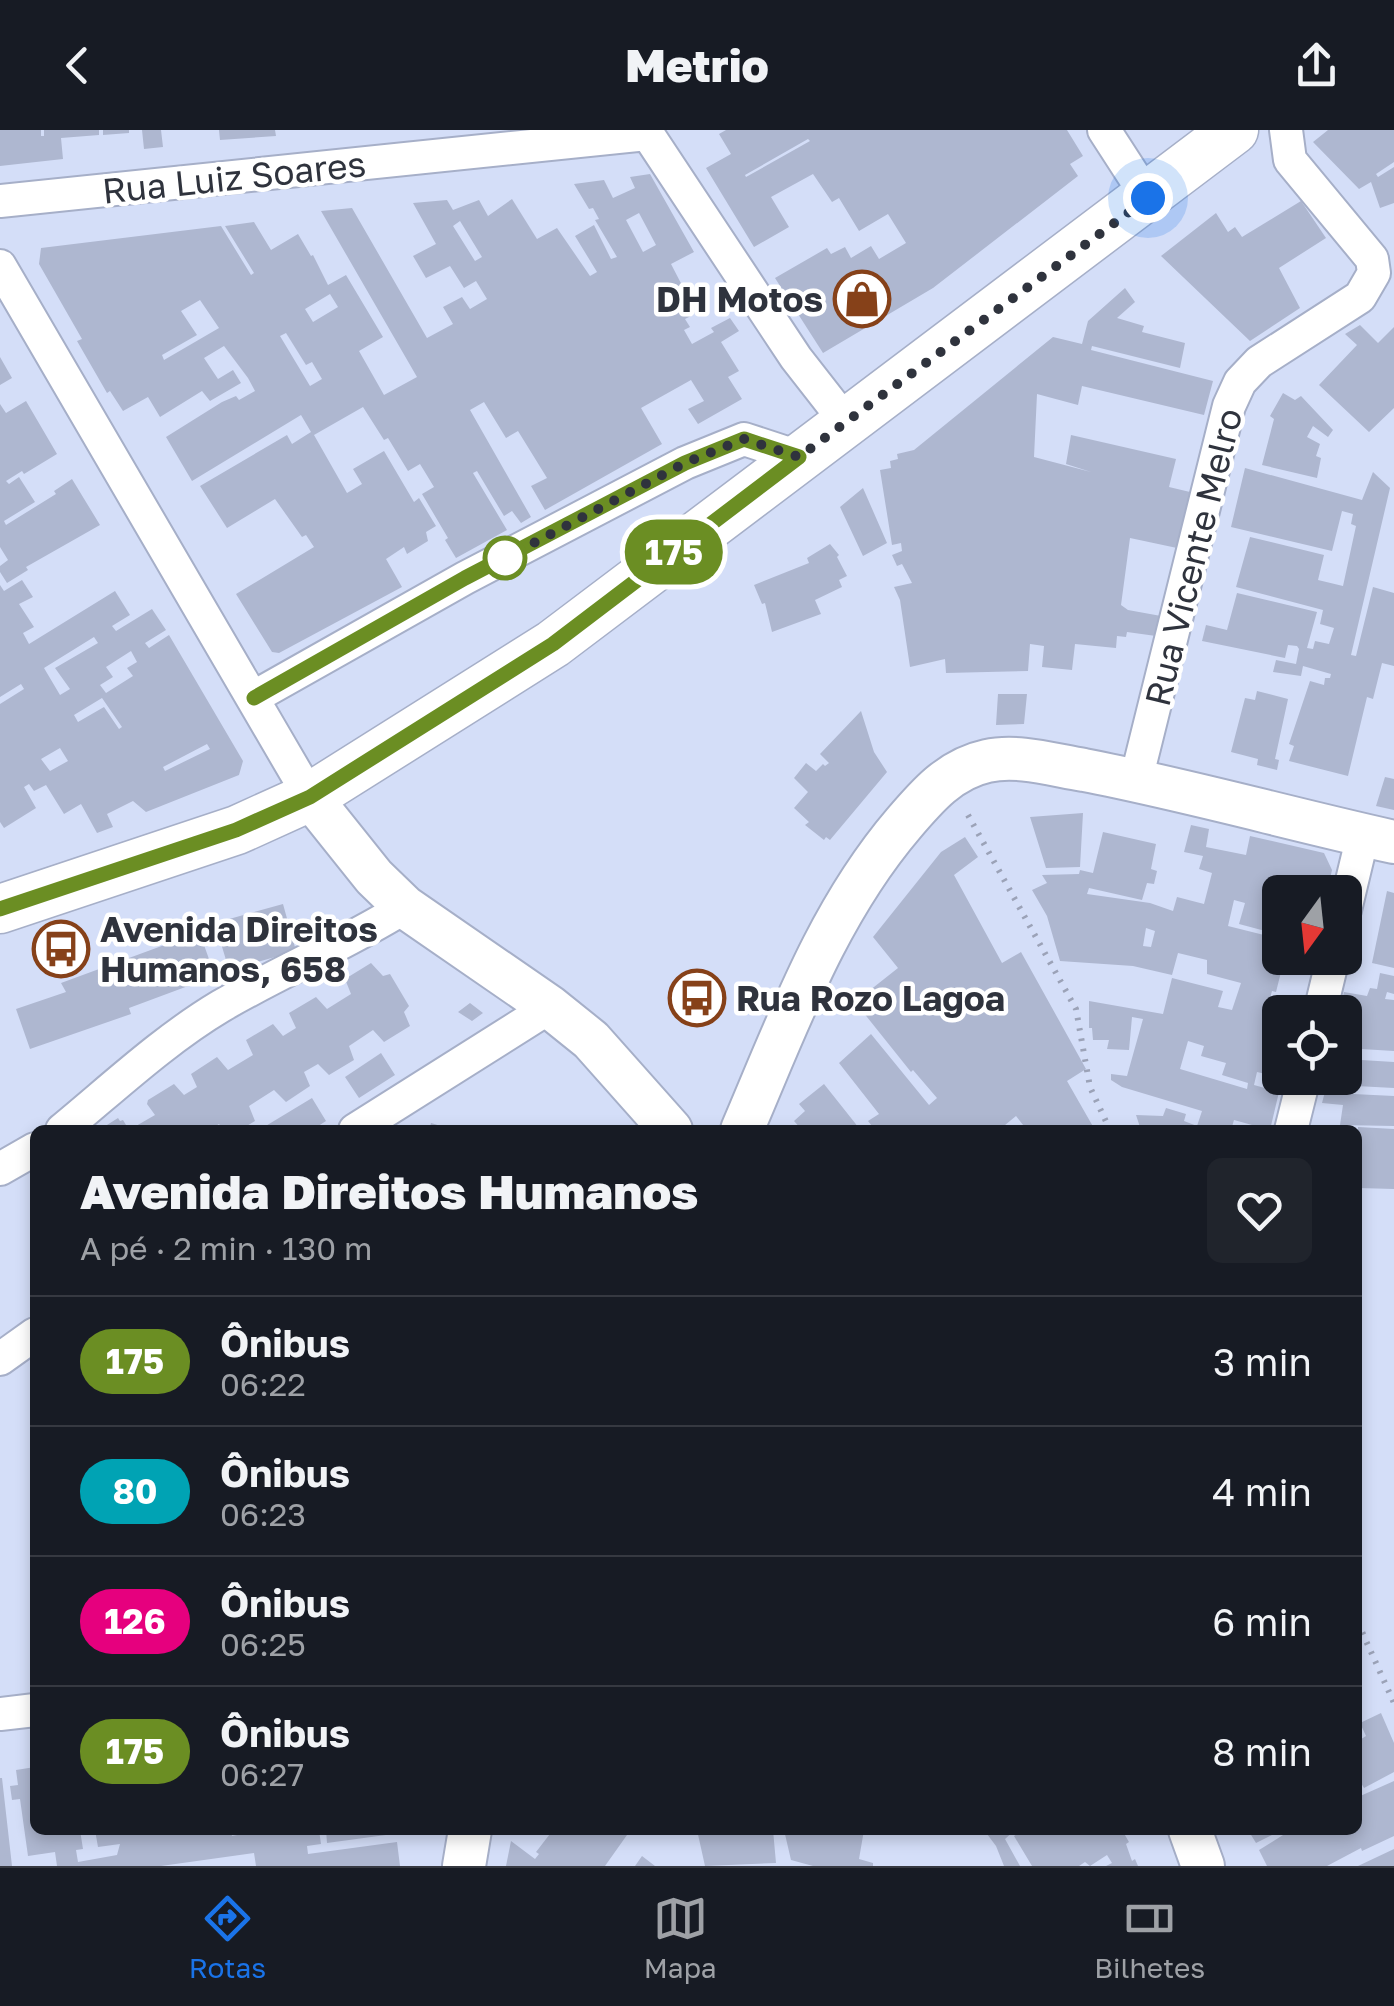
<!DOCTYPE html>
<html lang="pt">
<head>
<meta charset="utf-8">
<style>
	body { margin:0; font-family:"Golos Text",sans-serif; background:#20242c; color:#f1f3f6; height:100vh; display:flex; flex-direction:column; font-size:38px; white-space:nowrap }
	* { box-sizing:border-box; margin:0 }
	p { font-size:32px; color:#9ea1a6 }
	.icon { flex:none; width:55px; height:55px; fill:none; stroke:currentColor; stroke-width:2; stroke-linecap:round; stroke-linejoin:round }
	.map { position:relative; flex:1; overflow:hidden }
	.drawer { position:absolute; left:30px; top:995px; width:1332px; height:710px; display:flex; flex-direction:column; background:#171b24; border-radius:15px; box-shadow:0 5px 15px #0003 }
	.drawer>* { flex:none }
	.badge { padding:0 20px; border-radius:32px; font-size:35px; line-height:65px }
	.needle { width:65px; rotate:195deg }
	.buttons { position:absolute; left:1262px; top:745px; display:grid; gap:20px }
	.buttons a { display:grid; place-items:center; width:100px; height:100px; border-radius:15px; background:#171b24; box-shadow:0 5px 15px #0003; font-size:50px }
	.you { position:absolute; width:50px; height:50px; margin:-25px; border:8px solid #fff; border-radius:50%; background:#1a73e8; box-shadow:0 0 0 15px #1a73e833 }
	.map>.badge { position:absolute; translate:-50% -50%; box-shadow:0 0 0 5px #fff }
	.round { display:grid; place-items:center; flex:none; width:105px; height:105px; border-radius:15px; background:#20242c }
	.headline { display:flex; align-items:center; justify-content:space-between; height:170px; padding:0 50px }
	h1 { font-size:48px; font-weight:800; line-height:75px }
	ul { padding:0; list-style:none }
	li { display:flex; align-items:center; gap:30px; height:130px; padding:0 50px; border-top:2px solid #363941 }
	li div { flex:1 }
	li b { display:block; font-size:38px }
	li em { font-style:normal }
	li .badge { min-width:110px; font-weight:700; text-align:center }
	header { display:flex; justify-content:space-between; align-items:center; height:130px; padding:0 50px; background:#171b24; font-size:45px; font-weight:800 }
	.dock { display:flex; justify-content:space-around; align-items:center; height:140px; border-top:2px solid #363941; background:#171b24; font-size:28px; color:#9ea1a6 }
	.dock a { display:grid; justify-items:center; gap:5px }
	.dock .selected { color:#1a73e8 }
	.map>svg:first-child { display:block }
</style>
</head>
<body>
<header><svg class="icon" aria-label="back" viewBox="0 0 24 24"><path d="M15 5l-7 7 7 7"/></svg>Metrio<svg class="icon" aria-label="share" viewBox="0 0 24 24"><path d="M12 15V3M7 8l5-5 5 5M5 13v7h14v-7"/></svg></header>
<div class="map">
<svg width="1394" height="1736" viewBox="0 0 1394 1736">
	<rect width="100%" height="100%" fill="#d4def8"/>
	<path fill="#aeb7d0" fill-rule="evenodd" d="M 0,0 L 41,0 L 41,6 L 44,6 L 44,0 L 99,0 L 99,5 L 61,8 L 63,29 L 0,36 Z
		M 103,0 L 129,0 L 129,3 L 103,5 Z
		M 142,0 L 161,0 L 163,17 L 144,19 Z
		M 219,0 L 275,0 L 276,6 L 220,10 Z
		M 726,0 L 1067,0 L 1083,26 L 1070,34 L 1078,46 L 933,158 L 823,223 L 775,148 L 827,118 L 831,124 L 845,117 L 851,128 L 871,116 L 879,129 L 906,113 L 888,84 L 859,101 L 839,68 L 832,72 L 813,44 L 771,67 L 789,97 L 754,117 L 706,38 L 731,24 L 719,4 ZM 808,9 L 810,11 L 746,47 L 745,45 Z
		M 1328,0 L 1394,0 L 1394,32 L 1376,44 L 1378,47 L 1394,37 L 1394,73 L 1380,78 L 1371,52 L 1359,59 L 1313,12 Z
		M 650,44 L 694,122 L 671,134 L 685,161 L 673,168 L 681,180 L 688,177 L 693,185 L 685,189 L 690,197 L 684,200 L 692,214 L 714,202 L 711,198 L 730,188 L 739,201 L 721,212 L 739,241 L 728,247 L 742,269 L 698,294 L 688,279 L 704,271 L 691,250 L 641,278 L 662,314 L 545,380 L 531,356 L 547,348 L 518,301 L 506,308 L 484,272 L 470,280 L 531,387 L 521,393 L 512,381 L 504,386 L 477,341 L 473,343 L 507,400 L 456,428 L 445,410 L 448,408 L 422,364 L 434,357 L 420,334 L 408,341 L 388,308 L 384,310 L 363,277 L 314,305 L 347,363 L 362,354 L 353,339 L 384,321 L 414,372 L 419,368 L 436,396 L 426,402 L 428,411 L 407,424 L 404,417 L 386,429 L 402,457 L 279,523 L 272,522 L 236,464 L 314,417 L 306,405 L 302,407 L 275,369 L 227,398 L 200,356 L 287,305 L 292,314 L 311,302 L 301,285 L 192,351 L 166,307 L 222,272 L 236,266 L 239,270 L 255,261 L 248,248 L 224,216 L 204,228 L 218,249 L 233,240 L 241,253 L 210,271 L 202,261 L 160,287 L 148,267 L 123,281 L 110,261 L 107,263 L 77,211 L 82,209 L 39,134 L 41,118 L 221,96 L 251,145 L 254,143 L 225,96 L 254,92 L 271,120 L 298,104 L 311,126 L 313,125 L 328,155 L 346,145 L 383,207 L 359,221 L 384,265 L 417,247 L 321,81 L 352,78 L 427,208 L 453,194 L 443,177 L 462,167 L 470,179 L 487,169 L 476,151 L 464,158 L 450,136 L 426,148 L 413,126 L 436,114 L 413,73 L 447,70 L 453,80 L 479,70 L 488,86 L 512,69 L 537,109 L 557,98 L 590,146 L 597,142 L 575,106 L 594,95 L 611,129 L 617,127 L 595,90 L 599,89 L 593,78 L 589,79 L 574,54 L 604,50 L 613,68 L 635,58 L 630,47 ZM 639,83 L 656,115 L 643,122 L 626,90 ZM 460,91 L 482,127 L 475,131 L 453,96 ZM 330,164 L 338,177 L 313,192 L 305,179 ZM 200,170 L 219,198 L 164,230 L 162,225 L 197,205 L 181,181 ZM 286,203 L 306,235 L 312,232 L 322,249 L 310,256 L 280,206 Z
		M 1301,71 L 1326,108 L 1279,138 L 1300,178 L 1250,211 L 1161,126 L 1216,83 L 1228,102 L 1235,97 L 1242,107 Z
		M 1125,158 L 1135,172 L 1117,188 L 1144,196 L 1142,202 L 1185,213 L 1180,238 L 1092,216 L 1091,220 L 1213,251 L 1204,285 L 1082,256 L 1078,275 L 1037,264 L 1034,327 L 1091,342 L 1066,334 L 1071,305 L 1176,329 L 1169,357 L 1190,362 L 1177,418 L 1130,408 L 1121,475 L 1128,480 L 1161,486 L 1156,506 L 1127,502 L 1126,507 L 1117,506 L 1116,518 L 1075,514 L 1072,540 L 1042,537 L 1044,516 L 1030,514 L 1028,541 L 946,543 L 945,529 L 910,537 L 900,470 L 894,457 L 912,453 L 902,434 L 897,436 L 892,425 L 902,421 L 901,413 L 892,415 L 880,340 L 891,338 L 890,331 L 898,329 L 897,324 L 914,320 L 1053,207 L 1082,214 L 1088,191 Z
		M 1360,195 L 1378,213 L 1394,197 L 1394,278 L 1369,302 L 1319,255 L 1357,215 L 1345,204 Z
		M 0,227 L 12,248 L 0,255 Z
		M 1283,263 L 1295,270 L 1301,266 L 1333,300 L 1328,307 L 1313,296 L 1307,307 L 1320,314 L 1316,326 L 1321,328 L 1317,348 L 1262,335 L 1274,289 L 1270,286 Z
		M 26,271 L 57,324 L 24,344 L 22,341 L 6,351 L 9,354 L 19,347 L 35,372 L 4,391 L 6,395 L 56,364 L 54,361 L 72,349 L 100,395 L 26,437 L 28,440 L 7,453 L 0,442 L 0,436 L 8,430 L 0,417 L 0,274 L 6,283 Z
		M 1245,338 L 1362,370 L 1373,342 L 1390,358 L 1351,525 L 1356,526 L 1373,457 L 1394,463 L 1394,536 L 1382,533 L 1373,569 L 1367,567 L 1348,646 L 1289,631 L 1294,616 L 1289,614 L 1310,551 L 1324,555 L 1325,548 L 1330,548 L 1331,544 L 1303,536 L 1301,546 L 1273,542 L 1276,530 L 1296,534 L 1299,519 L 1297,516 L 1288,515 L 1285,528 L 1202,511 L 1206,495 L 1227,500 L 1237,463 L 1317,482 L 1307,518 L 1313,519 L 1315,511 L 1329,514 L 1334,498 L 1320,494 L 1323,480 L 1236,457 L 1250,407 L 1324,425 L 1318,450 L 1343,456 L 1356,396 L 1351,394 L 1353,384 L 1342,381 L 1332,421 L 1231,397 Z
		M 863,358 L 887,413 L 863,426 L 840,377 Z
		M 830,414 L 839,425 L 837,427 L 847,446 L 839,450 L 842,457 L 815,470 L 821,484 L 772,502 L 765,473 L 762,474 L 754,455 L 809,433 L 807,428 Z
		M 22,450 L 33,467 L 19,474 L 34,497 L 23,503 L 29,514 L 115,461 L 130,485 L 112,496 L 116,501 L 152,479 L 166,500 L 145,513 L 149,518 L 169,505 L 243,631 L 239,645 L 146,682 L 133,671 L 107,684 L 113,697 L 97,703 L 81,674 L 64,684 L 46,655 L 34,661 L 29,654 L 24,657 L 36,678 L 4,698 L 0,692 L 0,574 L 24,559 L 21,554 L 0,567 L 0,455 L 4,461 ZM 94,507 L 98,513 L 55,538 L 70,559 L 60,565 L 44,538 ZM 131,521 L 137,532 L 127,538 L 133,546 L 106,563 L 100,555 L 113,547 L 106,537 ZM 102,568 L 122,597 L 119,599 L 104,577 L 78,592 L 74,585 ZM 207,614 L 210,619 L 165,641 L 163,637 ZM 60,618 L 68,631 L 50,641 L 41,629 Z
		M 1257,561 L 1288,569 L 1275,629 L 1279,630 L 1277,640 L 1257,635 L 1258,629 L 1231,622 L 1245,568 L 1255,570 Z
		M 998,564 L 1027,564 L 1024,594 L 996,595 Z
		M 861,581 L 874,622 L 887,642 L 830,710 L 826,707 L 824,710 L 805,695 L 809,692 L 794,678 L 808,662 L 794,648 L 806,633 L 816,641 L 823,634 L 825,636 L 829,633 L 820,624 Z
		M 1385,647 L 1394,649 L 1394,680 L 1376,676 Z
		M 1083,683 L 1080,737 L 1046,738 L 1030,687 Z
		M 1191,695 L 1209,699 L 1206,717 L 1246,725 L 1250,706 L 1324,723 L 1332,740 L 1327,762 L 1280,762 L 1280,828 L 1311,828 L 1309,837 L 1264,824 L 1262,829 L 1283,834 L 1276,862 L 1272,861 L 1269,872 L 1299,879 L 1298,882 L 1280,882 L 1280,918 L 1270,945 L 1257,942 L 1254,955 L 1279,962 L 1270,1000 L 1234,990 L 1231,1000 L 1141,1000 L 1136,985 L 1163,986 L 1166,978 L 1186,984 L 1184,991 L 1197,996 L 1202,981 L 1122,957 L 1111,950 L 1111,944 L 1127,946 L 1143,889 L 1132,887 L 1129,920 L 1107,919 L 1109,910 L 1093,910 L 1092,898 L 1089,898 L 1089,871 L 1163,884 L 1172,848 L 1223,861 L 1218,877 L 1232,880 L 1241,853 L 1207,844 L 1207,830 L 1178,823 L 1172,845 L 1133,836 L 1060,831 L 1047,786 L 1032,760 L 1047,753 L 1042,745 L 1079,744 L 1080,740 L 1093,743 L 1103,702 L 1156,714 L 1151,739 L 1157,741 L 1154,754 L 1147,753 L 1142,770 L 1089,758 L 1087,764 L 1150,773 L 1173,781 L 1177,767 L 1204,774 L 1212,743 L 1199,739 L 1203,726 L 1184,722 ZM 1234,770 L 1245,773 L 1239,794 L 1269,802 L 1268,806 L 1228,796 ZM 1146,798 L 1155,801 L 1151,817 L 1143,816 ZM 1188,911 L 1204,916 L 1201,926 L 1226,933 L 1222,945 L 1248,953 L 1247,959 L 1180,939 Z
		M 965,707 L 978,727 L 954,745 L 1002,833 L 1021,822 L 1086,939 L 1067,951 L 1095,1000 L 1027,1000 L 1016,986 L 999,1000 L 875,1000 L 868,991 L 879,984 L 839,933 L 871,904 L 929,975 L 937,968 L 913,940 L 911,942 L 855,872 L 898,838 L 873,807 L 941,722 Z
		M 1387,761 L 1394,763 L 1394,838 L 1372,833 Z
		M 283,774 L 296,821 L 229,840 L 220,810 L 204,815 L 215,846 L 129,878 L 131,884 L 30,919 L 16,879 L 66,862 L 61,853 L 216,796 L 215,793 Z
		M 371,833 L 383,846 L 390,844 L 409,876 L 404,882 L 410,896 L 384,912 L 373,900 L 349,916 L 354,930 L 329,945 L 318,934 L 304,942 L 310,956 L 286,972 L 274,960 L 249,976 L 255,991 L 240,1000 L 224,1000 L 219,994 L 209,1000 L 129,1000 L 155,985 L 147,974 L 148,970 L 174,954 L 184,965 L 197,957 L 191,944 L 217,927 L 228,940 L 253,925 L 246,910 L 273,894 L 283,906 L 296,898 L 289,883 L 316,867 L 327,879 L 351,864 L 345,849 Z
		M 1380,843 L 1394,846 L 1394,864 L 1387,862 L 1385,869 L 1394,870 L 1394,921 L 1345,918 L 1345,882 L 1339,882 L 1344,862 L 1367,866 L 1370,858 L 1377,859 Z
		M 470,873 L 483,883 L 472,891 L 458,882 Z
		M 381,923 L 395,945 L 359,968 L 345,947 Z
		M 1361,930 L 1394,932 L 1394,958 L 1356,956 Z
		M 824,954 L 855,993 L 860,1000 L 802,1000 L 794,991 L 805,981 L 799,974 Z
		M 1327,954 L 1353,956 L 1353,964 L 1394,966 L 1394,996 L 1340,995 L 1343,975 L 1322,973 Z
		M 312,968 L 326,991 L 312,1000 L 265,1000 L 264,997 Z
		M 118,988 L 120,991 L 123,990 L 129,1000 L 99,1000 Z
		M 431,993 L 444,997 L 445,995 L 460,1000 L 429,1000 Z
		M 1358,997 L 1394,999 L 1394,1059 L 1358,1058 Z
		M 1381,1583 L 1394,1613 L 1394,1642 L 1364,1658 L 1361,1653 L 1358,1654 L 1358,1611 L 1366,1606 L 1360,1593 Z
		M 35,1637 L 35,1700 L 80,1700 L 83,1719 L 76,1720 L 78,1732 L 117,1725 L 120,1714 L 98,1717 L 95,1700 L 231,1700 L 232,1706 L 262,1700 L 319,1700 L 321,1714 L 307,1716 L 308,1724 L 397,1712 L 400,1736 L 256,1736 L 254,1723 L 161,1736 L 57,1736 L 55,1722 L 28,1726 L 20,1669 L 12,1670 L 10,1656 L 18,1655 L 16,1640 Z
		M 0,1648 L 2,1648 L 12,1736 L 0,1736 Z
		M 1394,1651 L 1394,1706 L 1362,1721 L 1361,1718 L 1327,1736 L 1267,1736 L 1259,1720 L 1291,1700 L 1358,1700 L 1358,1667 Z
		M 326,1700 L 408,1700 L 408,1702 L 327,1713 Z
		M 553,1700 L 621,1700 L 627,1705 L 605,1736 L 506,1736 L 511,1711 L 535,1729 L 539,1724 L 536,1722 Z
		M 697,1700 L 773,1700 L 776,1733 L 705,1736 Z
		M 784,1700 L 864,1700 L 859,1729 L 873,1733 L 873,1736 L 813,1736 L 791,1730 Z
		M 984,1700 L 1015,1700 L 1005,1709 L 1020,1736 L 1004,1736 L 996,1716 Z
		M 1023,1700 L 1122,1700 L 1129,1712 L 1126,1714 L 1132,1731 L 1135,1729 L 1138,1736 L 1106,1736 L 1112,1733 L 1107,1725 L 1090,1736 L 1085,1732 L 1079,1736 L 1032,1736 L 1014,1706 Z
		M 1248,1700 L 1282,1700 L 1256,1713 Z
		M 1394,1719 L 1394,1736 L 1358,1736 Z
		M 642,1726 L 655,1736 L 635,1736 Z"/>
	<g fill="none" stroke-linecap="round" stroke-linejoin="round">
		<g stroke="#a6afc8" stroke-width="36">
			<path id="minor" d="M 645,0 L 796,228 L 846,292
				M 1104,0 L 1148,68
				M 0,71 L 647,4
				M 0,136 L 310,667
				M 254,567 L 465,448 L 685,333 L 744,309 L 799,327
				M 1136,650 L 1229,276 L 1240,252 L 1259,232 L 1360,167 L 1374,143 L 1372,129 L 1290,30 L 1286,0
				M 1345,780 L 1363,705
				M 1320,882 L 1333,828
				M 62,1000 C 113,958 164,910 221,876 C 281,841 346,814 405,777
				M 355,1000 L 550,877
				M 1291,1000 L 1304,948
				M 0,1039 L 35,1019
				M 0,1229 L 35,1204
				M 0,1584 L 35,1580"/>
		</g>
		<g stroke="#a6afc8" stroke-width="46">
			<path id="tertiary" d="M 310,667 L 374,747 L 405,777 L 550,877 L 591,910 L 671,1000
				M 742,1000 C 788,893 827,783 904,693 C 927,666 950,639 987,631 C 1018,624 1053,635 1084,640 C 1188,660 1290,689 1394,712
				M 1190,1700 L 1203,1736
				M 464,1736 L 470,1700"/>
		</g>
		<g stroke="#a6afc8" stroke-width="51">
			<path id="secondary" d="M 0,779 L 237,700 L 310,667 L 553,514 L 1234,0"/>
		</g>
		<path stroke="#9ba2b7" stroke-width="6" stroke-dasharray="2.5 8" stroke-linecap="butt" d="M 968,685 L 1076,879 L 1090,957 L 1110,1000
			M 1358,1493 L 1394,1573"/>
		<use href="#minor" stroke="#fff" stroke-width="32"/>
		<use href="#tertiary" stroke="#fff" stroke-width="42"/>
		<use href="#secondary" stroke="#fff" stroke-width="48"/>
	</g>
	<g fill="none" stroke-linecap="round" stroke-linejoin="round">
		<g stroke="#fff" stroke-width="22">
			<path id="line" d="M 0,779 L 236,700 L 310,667 L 553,514 L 799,327 L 744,309 L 685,333 L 465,448 L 254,568"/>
		</g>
		<use href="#line" stroke="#6b8e23" stroke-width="15"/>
		<path stroke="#2f333d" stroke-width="10" stroke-dasharray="0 18" d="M 505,428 L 496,433 L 685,333 L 744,309 L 799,327 L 1148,68"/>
	</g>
	<defs>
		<g id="shop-ring" transform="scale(2.875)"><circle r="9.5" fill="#fff" stroke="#864119" stroke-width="1.5"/><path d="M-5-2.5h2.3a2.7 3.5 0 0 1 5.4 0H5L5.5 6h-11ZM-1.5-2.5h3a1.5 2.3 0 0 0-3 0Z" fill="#864119"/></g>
		<g id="bus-ring" transform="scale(2.875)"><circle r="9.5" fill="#fff" stroke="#864119" stroke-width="1.5"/><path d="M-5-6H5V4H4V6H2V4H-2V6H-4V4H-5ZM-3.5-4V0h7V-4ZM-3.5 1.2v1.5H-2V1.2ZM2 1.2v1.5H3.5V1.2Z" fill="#864119"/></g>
	</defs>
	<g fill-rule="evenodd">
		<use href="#shop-ring" x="862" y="169"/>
		<use href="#bus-ring" x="61" y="819"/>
		<use href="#bus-ring" x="697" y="868"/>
	</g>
	<circle fill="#fff" stroke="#6b8e23" stroke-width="5" cx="505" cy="428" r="20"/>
	<g text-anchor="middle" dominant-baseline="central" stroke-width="9" stroke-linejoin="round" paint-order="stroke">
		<g font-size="35" fill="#2f333d" stroke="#fff">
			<text transform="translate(234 47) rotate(-6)">Rua Luiz Soares</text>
			<text transform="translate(1193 427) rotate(-76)">Rua Vicente Melro</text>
		</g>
		<g font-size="35" font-weight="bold" fill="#2f333d" stroke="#fff" text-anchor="start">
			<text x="823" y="169" text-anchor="end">DH Motos</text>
			<text x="100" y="799">Avenida Direitos<tspan x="100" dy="40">Humanos, 658</tspan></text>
			<text x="736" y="868">Rua Rozo Lagoa</text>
		</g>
	</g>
</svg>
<div class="buttons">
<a><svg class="needle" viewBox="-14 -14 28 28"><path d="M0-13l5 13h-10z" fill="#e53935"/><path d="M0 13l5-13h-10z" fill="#9ea1a6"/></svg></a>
<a><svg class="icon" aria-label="locate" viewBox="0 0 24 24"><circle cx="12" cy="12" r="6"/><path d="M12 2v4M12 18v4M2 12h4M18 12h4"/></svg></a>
</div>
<div class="you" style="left:1148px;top:68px"></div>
<b class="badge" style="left:674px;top:422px;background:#6b8e23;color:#fff">175</b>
<section class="drawer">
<div class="headline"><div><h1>Avenida Direitos Humanos</h1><p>A pé · 2 min · 130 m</p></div><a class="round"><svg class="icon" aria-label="heart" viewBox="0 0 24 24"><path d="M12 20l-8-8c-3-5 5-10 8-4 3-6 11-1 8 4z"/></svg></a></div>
<ul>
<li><span class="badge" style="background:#6b8e23;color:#fff">175</span><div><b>Ônibus</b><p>06:22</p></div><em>3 min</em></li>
<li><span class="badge" style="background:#00a3b4;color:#fff">80</span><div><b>Ônibus</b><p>06:23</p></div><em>4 min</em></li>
<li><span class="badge" style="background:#e6007e;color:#fff">126</span><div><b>Ônibus</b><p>06:25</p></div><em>6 min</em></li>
<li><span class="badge" style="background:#6b8e23;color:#fff">175</span><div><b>Ônibus</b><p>06:27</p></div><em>8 min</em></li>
</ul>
</section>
</div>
<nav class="dock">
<a class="selected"><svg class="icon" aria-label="directions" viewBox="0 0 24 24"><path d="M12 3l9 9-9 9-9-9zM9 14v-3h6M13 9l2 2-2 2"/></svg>Rotas</a>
<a><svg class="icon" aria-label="map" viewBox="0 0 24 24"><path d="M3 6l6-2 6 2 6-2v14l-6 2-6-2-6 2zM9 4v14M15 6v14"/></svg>Mapa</a>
<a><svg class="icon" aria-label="tickets" viewBox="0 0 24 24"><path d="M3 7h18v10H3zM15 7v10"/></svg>Bilhetes</a>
</nav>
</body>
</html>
